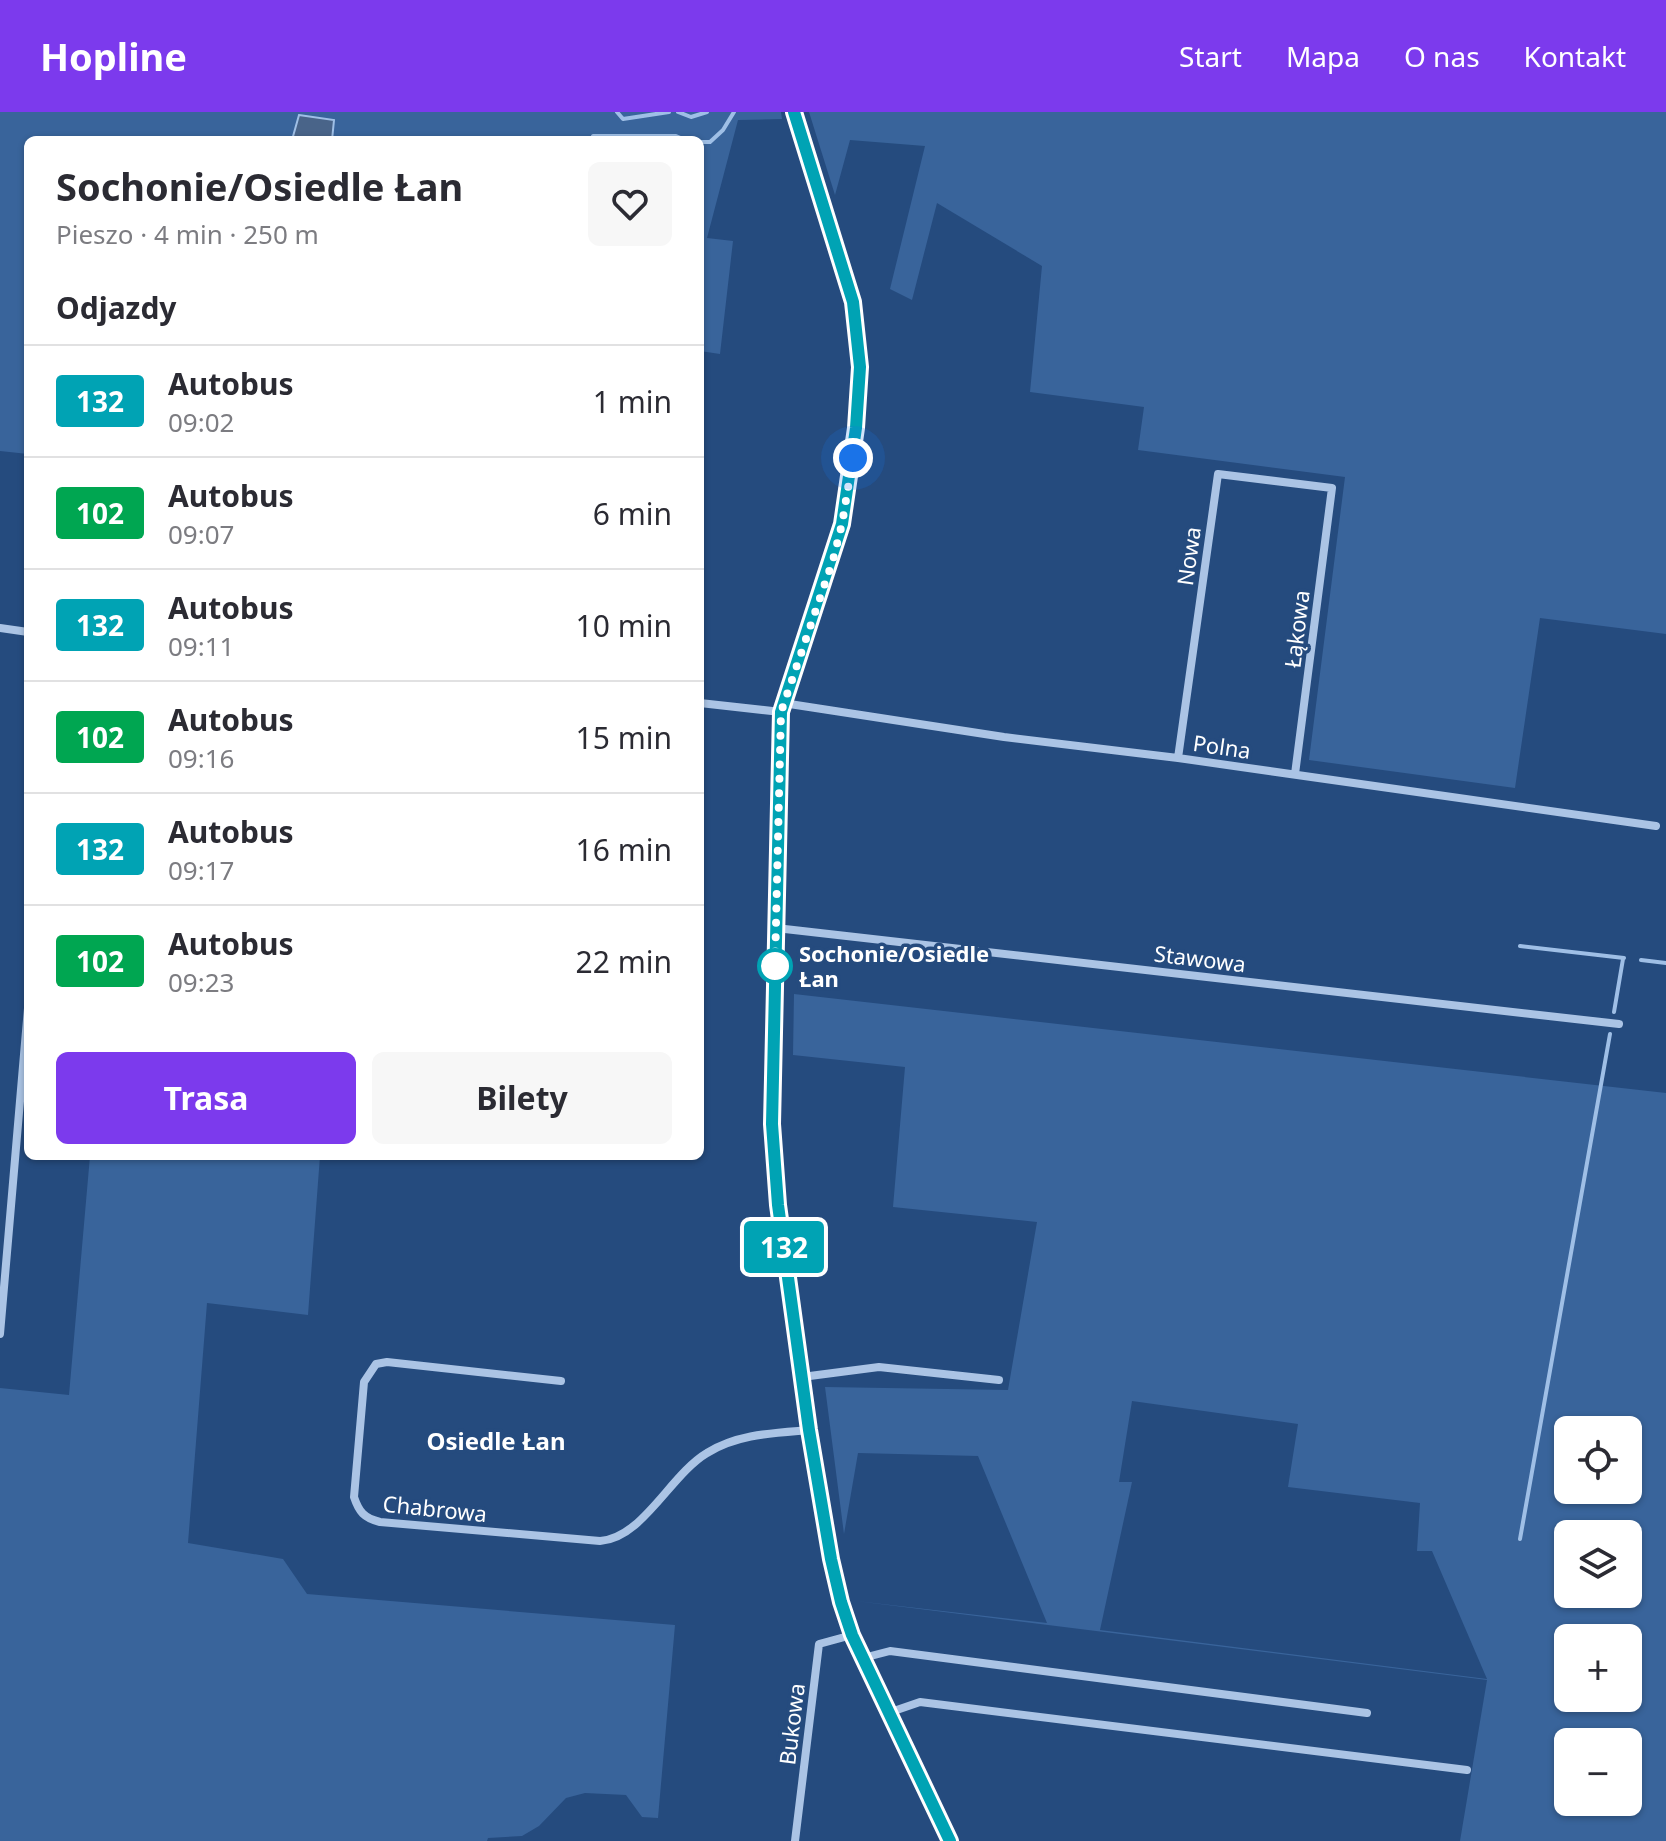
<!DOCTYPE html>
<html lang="pl">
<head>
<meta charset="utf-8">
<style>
	body { margin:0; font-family:"Noto Sans",sans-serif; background:#f7f7f7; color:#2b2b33; height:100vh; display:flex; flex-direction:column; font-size:30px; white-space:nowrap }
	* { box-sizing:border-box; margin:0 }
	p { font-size:26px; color:#7c7c81 }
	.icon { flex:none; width:44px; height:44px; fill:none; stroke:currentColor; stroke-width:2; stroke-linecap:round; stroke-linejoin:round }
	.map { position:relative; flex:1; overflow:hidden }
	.drawer { position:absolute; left:24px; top:24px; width:680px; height:1024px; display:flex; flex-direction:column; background:#fff; border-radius:12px; box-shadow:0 2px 6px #0004 }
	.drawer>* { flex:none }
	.badge { padding:0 16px; border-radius:6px; font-size:28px; line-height:52px }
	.controls { position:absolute; left:1554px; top:1304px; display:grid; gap:16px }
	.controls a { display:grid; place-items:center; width:88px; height:88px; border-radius:12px; background:#fff; box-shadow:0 2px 6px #0004; font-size:40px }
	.you { position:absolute; width:40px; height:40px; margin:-20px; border:6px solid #fff; border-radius:50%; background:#1a73e8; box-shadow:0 0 0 12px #1a73e833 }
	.map>.badge { position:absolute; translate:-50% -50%; box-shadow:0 0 0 4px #fff }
	h2 { padding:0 32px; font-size:30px; line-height:72px }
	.round { display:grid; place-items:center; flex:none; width:84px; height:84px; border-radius:12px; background:#f7f7f7 }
	.summary { display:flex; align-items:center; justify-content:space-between; height:136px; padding:0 32px }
	h1 { font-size:38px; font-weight:700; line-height:60px }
	.primary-button { display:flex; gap:16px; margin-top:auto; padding:16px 32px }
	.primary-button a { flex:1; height:92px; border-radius:12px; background:#7c3aed; color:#fff; font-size:32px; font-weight:700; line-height:92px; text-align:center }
	.primary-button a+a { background:#f7f7f7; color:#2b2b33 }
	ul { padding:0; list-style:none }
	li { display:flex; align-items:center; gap:24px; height:112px; padding:0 32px; border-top:2px solid #e1e1e2 }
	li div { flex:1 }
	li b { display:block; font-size:30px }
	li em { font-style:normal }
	li .badge { min-width:88px; font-weight:700; text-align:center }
	header { display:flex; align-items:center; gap:48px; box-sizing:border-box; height:112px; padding:0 40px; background:#7c3aed; color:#fff }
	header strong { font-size:38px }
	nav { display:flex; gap:44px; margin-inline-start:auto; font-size:28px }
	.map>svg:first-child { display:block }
</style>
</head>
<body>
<header>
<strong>Hopline</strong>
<nav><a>Start</a><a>Mapa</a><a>O nas</a><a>Kontakt</a></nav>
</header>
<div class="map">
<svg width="1666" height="1729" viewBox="0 0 1666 1729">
	<rect width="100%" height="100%" fill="#254b7e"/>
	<path fill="#39649b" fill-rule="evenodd" d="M 0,0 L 781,0 L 782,7 L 738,8 L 707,126 L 733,129 L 720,242 L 700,239 L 700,28 L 28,28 L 28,342 L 0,339 Z
		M 809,0 L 1666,0 L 1666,522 L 1540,506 L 1515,676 L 1309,648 L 1345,365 L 1138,338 L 1144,295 L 1030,280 L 1042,154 L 937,91 L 912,188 L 890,177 L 925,34 L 850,28 L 835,83 Z
		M 794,882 L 1666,981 L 1666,1729 L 1460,1729 L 1487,1568 L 856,1489 L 1047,1511 L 978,1344 L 858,1341 L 844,1422 L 825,1275 L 1008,1278 L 1037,1110 L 893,1095 L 905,955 L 793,943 ZM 1132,1289 L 1298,1312 L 1288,1375 L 1420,1391 L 1417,1439 L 1432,1439 L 1487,1567 L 1100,1518 L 1132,1370 L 1119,1370 ZM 1568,1318 L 1628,1318 L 1628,1378 L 1568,1378 ZM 1568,1422 L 1628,1422 L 1628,1482 L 1568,1482 ZM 1568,1526 L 1628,1526 L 1628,1586 L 1568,1586 ZM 1568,1630 L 1628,1630 L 1628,1690 L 1568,1690 Z
		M 90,1044 L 320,1044 L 308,1203 L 207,1191 L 188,1431 L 283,1447 L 307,1482 L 675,1513 L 658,1706 L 642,1705 L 626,1683 L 585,1681 L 566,1686 L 539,1714 L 522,1724 L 488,1726 L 487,1729 L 0,1729 L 0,1276 L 69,1283 Z"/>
	<path fill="#496489" stroke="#9fbfe6" stroke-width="2" d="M 299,3 L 334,8 L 332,28 L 292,28 Z"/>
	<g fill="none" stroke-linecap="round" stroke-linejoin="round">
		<path stroke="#9fbfe6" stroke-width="4" d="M 617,0 L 623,7 L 669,0
			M 678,0 L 691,5 L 707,0
			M 592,28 L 593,24 L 676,24 L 685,28
			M 700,30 L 710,30 L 723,18 L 734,0
			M 1520,834 L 1624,846
			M 1641,848 L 1666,851
			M 1614,900 L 1623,847
			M 1520,1427 L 1610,922"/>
		<path stroke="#abc4e5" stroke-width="8" d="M 794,0 L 853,190 L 860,255 L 856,316 L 842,412 L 781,600 L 772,1012 L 778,1093 L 809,1318 L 831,1447 L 841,1490 L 852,1523 L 950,1729
			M 0,516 L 28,520
			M 700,591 L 781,600
			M 783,591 L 1004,625 L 1178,646 L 1656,714
			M 1178,646 L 1218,362 L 1332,376 L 1295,662
			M 776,816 L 1619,912
			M 0,1222 L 28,896
			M 802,1265 L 879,1255 L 999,1268
			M 561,1269 L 387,1250 L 376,1252 L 364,1270 L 354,1385 C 359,1400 364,1406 380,1410 L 600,1429 C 643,1426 670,1363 707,1341 C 737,1322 774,1321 809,1318
			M 863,1546 L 890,1539 L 1367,1601
			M 888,1601 L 920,1590 L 1467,1658
			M 795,1729 L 819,1532 L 852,1523"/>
	</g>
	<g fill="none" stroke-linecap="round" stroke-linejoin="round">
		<g stroke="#fff" stroke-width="18">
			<path id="line" d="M 794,0 L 853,190 L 860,255 L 856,316 L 842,412 L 781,600 L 772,1012 L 778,1093 L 809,1318 L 831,1447 L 841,1490 L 852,1523 L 950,1729"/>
		</g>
		<use href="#line" stroke="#00a3b4" stroke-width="12"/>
		<path stroke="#fff" stroke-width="8" stroke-dasharray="0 14.4" d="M 775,854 L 781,600 L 833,448 L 842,412 L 853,346"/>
	</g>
	<circle fill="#fff" stroke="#00a3b4" stroke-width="4" cx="775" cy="854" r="16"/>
	<g text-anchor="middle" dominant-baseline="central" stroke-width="7" stroke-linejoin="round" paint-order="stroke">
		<g font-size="22" fill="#fff" stroke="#254b7e">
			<text transform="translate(1188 444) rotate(-82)">Nowa</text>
			<text transform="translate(1296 517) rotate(-83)">Łąkowa</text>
			<text transform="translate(1222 634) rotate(8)">Polna</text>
			<text transform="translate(1200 846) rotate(7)">Stawowa</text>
			<text transform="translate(435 1396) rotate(6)">Chabrowa</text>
			<text transform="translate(791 1612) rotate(-83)">Bukowa</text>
		</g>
		<g font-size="22" font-weight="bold" fill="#fff" stroke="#254b7e" text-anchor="start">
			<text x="799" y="841">Sochonie/Osiedle<tspan x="799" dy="25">Łan</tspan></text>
		</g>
		<g font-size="24" font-weight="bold" fill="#fff" stroke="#254b7e">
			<text x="496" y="1328">Osiedle Łan</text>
		</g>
	</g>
</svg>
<div class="controls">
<a><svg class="icon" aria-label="locate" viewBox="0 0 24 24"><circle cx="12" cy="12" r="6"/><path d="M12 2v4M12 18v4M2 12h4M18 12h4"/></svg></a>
<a><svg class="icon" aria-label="layers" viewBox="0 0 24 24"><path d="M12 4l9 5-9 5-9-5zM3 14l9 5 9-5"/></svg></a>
<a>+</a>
<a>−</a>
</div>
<div class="you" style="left:853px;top:346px"></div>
<b class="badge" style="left:784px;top:1135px;background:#00a3b4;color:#fff">132</b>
<section class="drawer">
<div class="summary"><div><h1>Sochonie/Osiedle Łan</h1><p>Pieszo · 4 min · 250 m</p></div><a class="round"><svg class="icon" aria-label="heart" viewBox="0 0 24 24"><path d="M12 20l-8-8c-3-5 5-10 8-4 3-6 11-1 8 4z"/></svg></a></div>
<h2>Odjazdy</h2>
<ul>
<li><span class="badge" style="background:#00a3b4;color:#fff">132</span><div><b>Autobus</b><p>09:02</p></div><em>1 min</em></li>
<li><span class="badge" style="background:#00a651;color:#fff">102</span><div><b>Autobus</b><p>09:07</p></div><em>6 min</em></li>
<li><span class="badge" style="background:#00a3b4;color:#fff">132</span><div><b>Autobus</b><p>09:11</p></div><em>10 min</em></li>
<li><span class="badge" style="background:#00a651;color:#fff">102</span><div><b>Autobus</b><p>09:16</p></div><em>15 min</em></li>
<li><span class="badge" style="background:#00a3b4;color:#fff">132</span><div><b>Autobus</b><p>09:17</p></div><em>16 min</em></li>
<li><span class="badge" style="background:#00a651;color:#fff">102</span><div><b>Autobus</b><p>09:23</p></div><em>22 min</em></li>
</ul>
<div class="primary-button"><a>Trasa</a><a>Bilety</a></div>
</section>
</div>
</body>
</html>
